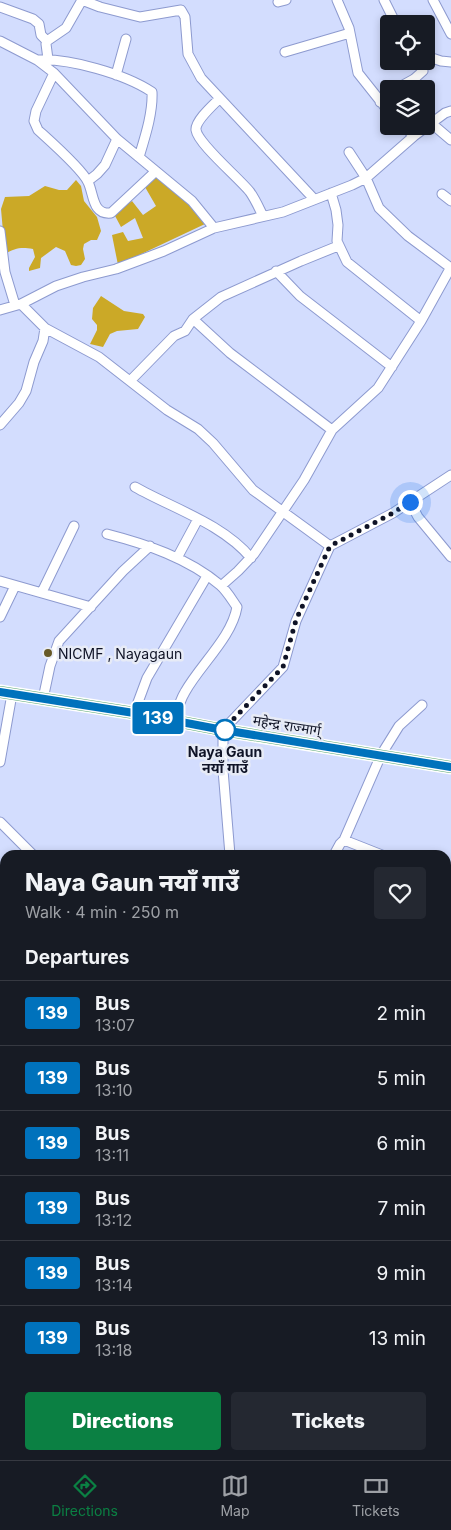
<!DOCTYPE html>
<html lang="en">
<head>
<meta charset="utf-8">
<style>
	body { margin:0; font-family:Inter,"Noto Sans Devanagari",sans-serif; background:#242831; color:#f1f3f6; height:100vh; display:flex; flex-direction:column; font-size:19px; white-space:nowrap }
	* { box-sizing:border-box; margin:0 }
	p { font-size:16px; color:#9ea1a6 }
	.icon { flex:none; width:28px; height:28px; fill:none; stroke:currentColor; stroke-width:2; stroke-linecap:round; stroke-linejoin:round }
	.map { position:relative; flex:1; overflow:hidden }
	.drawer { position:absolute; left:0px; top:850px; width:451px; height:610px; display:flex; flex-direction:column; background:#171b24; border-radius:15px 15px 0 0; box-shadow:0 2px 8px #0003 }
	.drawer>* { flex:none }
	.badge { padding:0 10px; border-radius:4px; font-size:18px; line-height:32px }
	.tools { position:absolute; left:380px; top:15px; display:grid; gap:10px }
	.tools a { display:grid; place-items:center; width:55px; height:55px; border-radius:5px; background:#171b24; box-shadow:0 2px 8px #0003; font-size:25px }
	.you { position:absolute; width:25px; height:25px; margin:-12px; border:4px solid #fff; border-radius:50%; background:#1a73e8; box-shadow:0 0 0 8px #1a73e833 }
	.map>.badge { position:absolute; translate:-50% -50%; box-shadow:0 0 0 2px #fff }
	h2 { padding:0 25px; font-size:19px; line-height:45px }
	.round { display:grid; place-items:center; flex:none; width:52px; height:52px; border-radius:5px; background:#242831 }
	.head { display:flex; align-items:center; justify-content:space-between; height:85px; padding:0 25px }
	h1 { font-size:24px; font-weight:800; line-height:38px }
	.primary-button { display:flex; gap:10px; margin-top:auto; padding:10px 25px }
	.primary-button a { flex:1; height:58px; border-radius:5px; background:#0b8043; color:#fff; font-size:20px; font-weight:800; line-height:58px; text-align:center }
	.primary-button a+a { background:#242831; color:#f1f3f6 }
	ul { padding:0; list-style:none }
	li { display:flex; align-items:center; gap:15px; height:65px; padding:0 25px; border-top:1px solid #363941 }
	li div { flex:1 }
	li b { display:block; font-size:19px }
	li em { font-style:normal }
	li .badge { min-width:55px; font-weight:700; text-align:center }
	.dock { display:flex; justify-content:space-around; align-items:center; height:70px; border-top:1px solid #363941; background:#171b24; font-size:14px; color:#9ea1a6 }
	.dock a { display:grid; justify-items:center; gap:2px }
	.dock .current { color:#0b8043 }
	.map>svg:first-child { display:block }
</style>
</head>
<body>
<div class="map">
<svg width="451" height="1460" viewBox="0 0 451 1460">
	<rect width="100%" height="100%" fill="#d3ddfe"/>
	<path fill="#cba927" d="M 156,175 L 195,210 L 205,224 L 118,265 L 112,235 L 123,232 L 128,241 L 143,238 L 135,218 L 121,227 L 114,214 L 132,201 L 143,215 L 156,206 L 145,187 Z
		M 76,180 L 81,186 L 84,201 L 97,217 L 101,231 L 97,240 L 91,240 L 84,244 L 83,249 L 85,259 L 81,265 L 76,266 L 71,265 L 65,251 L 56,247 L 41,258 L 40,268 L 29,271 L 29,268 L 35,257 L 33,249 C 21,247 15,248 5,254 L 1,209 L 5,197 L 29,196 L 45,186 L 59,190 L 67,190 Z
		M 101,296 L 124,311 L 143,314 L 145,317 L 138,329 L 117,331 L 110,334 L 103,347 L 90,344 L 97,330 L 97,325 L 92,319 L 93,308 Z"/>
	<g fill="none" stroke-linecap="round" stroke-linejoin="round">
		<path stroke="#788cf7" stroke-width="9" d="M 446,947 L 451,947
			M 0,1031 L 5,1030
			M 0,1336 L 5,1335
			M 0,1457 L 11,1460"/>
		<g stroke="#8d9acf" stroke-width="11">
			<path id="minor" d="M 82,0 L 100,7 L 140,17 L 181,10 L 185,17 L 188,54 L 201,78 L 314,199
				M 337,0 L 349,28 L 358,73 L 389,112
				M 384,0 L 396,24
				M 433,0 L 451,34
				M 278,2 L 286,0
				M 0,7 L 33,19 L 39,24 L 41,35 L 47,41
				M 0,41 L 37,60 L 54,73 L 117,139 L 192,201 L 214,228
				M 285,52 L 350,33
				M 426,56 L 441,61 L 451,62
				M 48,59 L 46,44 L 47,41 L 66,28 L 82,0
				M 37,60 C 69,58 125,74 152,92 C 153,113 145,137 139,157
				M 54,73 L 36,111 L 34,121 L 38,130 C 50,141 82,169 88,182 C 94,194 92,215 111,213 L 156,171
				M 116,75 L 126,39
				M 396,89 L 414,79 L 423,71 L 420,61
				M 219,99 C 213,105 195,121 196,130 C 198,144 239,178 250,192 C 255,199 259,208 263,216
				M 380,102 L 389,93
				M 431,123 L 451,140
				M 403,126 L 414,136
				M 349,152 L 366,178 L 379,208 L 408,236 L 451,268
				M 88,181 L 97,174 L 105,165 L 117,139
				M 331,193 L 336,210 L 338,225 L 337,241 L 347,262 L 421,321
				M 442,194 L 451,201
				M 0,231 L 5,272 L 15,305
				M 276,271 L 300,296 L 392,367
				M 21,304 L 45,328 L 99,357 L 167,410 L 198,429 L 213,443 L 253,490 L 330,546
				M 0,310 L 21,304 L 56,286 L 83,277 L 116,269 L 164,251 L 214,228 L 283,212 L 352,185 L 366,178 L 414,136 L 445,113 L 451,111
				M 193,319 L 230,353 L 332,430
				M 130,381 L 174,336 L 185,331 L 193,319 L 221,297 L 301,261 L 338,246
				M 0,425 L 19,403 L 26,391 L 34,362 L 43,341 L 45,328
				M 135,487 C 172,508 223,524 251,558
				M 410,502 L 418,517 L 451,557
				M 107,534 C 146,544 188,558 220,585 C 227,591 232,600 237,607 C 232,637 200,665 185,692 C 180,700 177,711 174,721
				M 177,558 L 198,519
				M 0,581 L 91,607
				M 221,586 L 238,571 L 254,554 L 304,480 L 332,430 L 378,388 L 421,321 L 451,267
				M 42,592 L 74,526
				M 0,617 L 15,586
				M 43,699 L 50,666 L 59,641 L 123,571 L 150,546
				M 134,713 L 147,678 L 207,576
				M 0,762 L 12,694
				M 0,822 L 33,855
				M 344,840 L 382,855
				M 230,855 L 223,770 L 223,730 L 283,667 L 296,621 L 330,546 L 393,513 L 451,475
				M 334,855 L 340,844 L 344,840 L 381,755 L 399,726 L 422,705
				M 446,884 L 451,892
				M 446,902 L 451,901
				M 0,906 L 5,902
				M 0,959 L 5,954
				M 0,1014 L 5,1010
				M 446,1131 L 451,1134
				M 446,1177 L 451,1168
				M 0,1207 L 5,1223
				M 0,1268 L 5,1266
				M 446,1344 L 451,1308
				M 285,1460 L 286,1455
				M 313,1460 L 313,1455
				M 390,1460 L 390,1455
				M 436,1460 L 436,1455"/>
		</g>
		<g stroke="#fff" stroke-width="15">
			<path id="highway" d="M 0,692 L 134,713 L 223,730 L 451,767"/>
		</g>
		<use href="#minor" stroke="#fff" stroke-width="9"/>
		<use href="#highway" stroke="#5ca976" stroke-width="12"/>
	</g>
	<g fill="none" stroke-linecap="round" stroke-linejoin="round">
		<g stroke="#fff" stroke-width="11">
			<path id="line" d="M 0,692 L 134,713 L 223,730 L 451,767"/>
		</g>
		<use href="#line" stroke="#0072bc" stroke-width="8"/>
		<path stroke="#0f1326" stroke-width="5" stroke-dasharray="0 9" d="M 225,730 L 223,730 L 283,667 L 296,620 L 330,546 L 393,513 L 410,502"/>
	</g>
	<circle fill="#675926" stroke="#e7ebf6" stroke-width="2" cx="48" cy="653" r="5"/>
	<circle fill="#fff" stroke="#0072bc" stroke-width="2.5" cx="225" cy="730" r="10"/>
	<g text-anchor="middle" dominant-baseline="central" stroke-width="5" stroke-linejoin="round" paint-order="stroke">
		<g font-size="14" fill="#0f1326" stroke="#e7ebf6" text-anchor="start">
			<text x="58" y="653">NICMF , Nayagaun</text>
		</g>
		<g font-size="14" fill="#0f1326" stroke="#e7ebf6">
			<text transform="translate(287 725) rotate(9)">महेन्द्र राज्मार्ग्</text>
		</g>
		<g font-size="14" font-weight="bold" fill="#0f1326" stroke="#e7ebf6">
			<text x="225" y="751">Naya Gaun<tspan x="225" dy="16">नयाँ गाउँ</tspan></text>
		</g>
	</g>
</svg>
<div class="tools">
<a><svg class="icon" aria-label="locate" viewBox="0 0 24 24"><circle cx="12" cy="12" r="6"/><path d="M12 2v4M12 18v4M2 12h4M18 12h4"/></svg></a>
<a><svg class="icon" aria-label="layers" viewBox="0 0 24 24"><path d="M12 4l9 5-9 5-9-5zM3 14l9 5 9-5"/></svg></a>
</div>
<div class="you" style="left:410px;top:502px"></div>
<b class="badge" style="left:158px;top:718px;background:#0072bc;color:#fff">139</b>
<section class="drawer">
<div class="head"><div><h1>Naya Gaun नयाँ गाउँ</h1><p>Walk · 4 min · 250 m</p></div><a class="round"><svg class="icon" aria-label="heart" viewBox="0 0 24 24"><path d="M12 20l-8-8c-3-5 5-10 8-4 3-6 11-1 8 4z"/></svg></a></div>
<h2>Departures</h2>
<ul>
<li><span class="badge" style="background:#0072bc;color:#fff">139</span><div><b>Bus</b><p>13:07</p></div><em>2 min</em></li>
<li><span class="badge" style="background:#0072bc;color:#fff">139</span><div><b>Bus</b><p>13:10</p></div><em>5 min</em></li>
<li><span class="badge" style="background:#0072bc;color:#fff">139</span><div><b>Bus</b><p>13:11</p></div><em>6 min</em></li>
<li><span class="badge" style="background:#0072bc;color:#fff">139</span><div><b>Bus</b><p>13:12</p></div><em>7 min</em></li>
<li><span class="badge" style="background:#0072bc;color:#fff">139</span><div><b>Bus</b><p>13:14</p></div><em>9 min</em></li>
<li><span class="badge" style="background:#0072bc;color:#fff">139</span><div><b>Bus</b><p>13:18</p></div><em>13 min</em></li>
</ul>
<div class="primary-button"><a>Directions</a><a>Tickets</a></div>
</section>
</div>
<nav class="dock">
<a class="current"><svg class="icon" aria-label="directions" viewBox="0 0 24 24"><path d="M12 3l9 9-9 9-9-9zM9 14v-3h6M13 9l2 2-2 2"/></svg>Directions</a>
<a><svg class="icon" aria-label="map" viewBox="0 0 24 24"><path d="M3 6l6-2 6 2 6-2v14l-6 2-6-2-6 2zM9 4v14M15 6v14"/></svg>Map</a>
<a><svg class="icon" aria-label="tickets" viewBox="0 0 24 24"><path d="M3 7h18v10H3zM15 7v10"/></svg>Tickets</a>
</nav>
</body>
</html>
